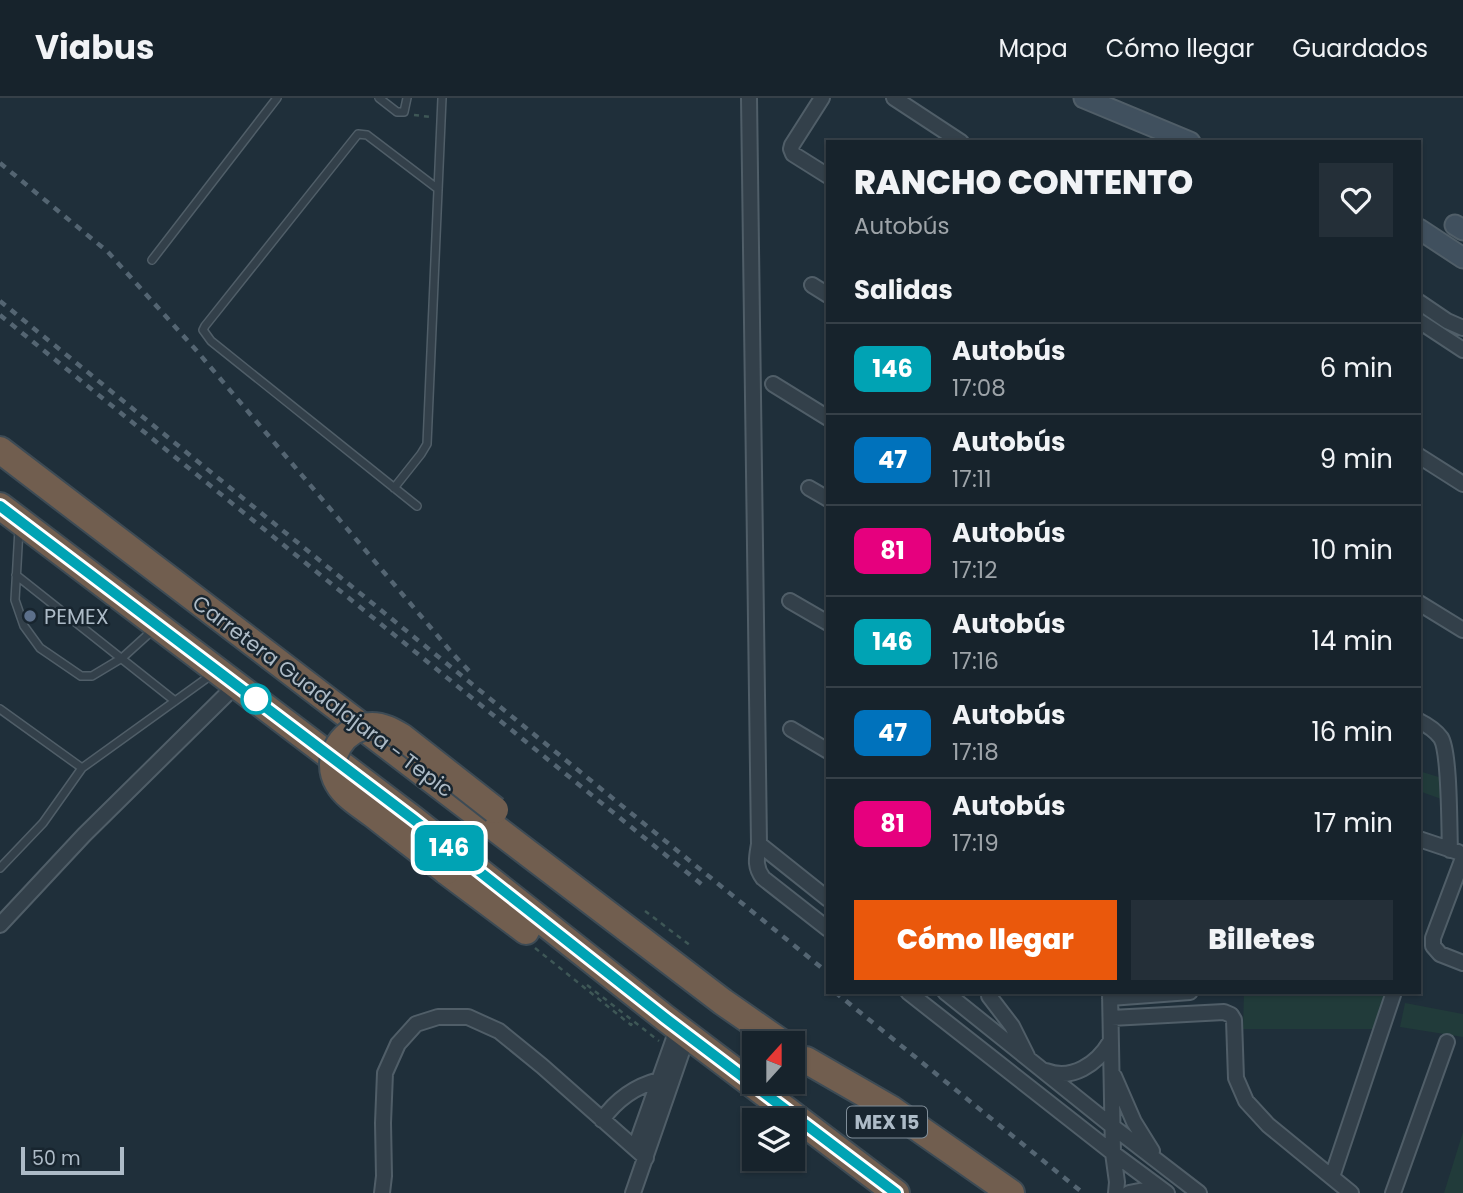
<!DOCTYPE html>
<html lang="es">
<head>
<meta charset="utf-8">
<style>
	body { margin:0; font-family:Poppins,sans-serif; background:#242f38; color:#f1f3f6; height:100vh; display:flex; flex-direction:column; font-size:26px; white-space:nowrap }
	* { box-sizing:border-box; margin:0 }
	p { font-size:23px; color:#9ea4a9 }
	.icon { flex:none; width:38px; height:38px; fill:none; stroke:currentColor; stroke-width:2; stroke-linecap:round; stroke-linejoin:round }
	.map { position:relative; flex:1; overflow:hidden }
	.sheet { position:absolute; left:826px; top:42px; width:595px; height:854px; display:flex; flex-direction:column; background:#17232c; border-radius:0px; box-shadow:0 2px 5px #0004,0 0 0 2px #364048 }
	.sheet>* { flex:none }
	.badge { padding:0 14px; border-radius:10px; font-size:24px; line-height:46px }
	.needle { width:46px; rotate:21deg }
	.tools { position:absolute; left:742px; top:933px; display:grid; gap:14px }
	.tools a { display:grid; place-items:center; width:63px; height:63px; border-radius:0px; background:#17232c; box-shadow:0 2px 5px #0004,0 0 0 2px #364048; font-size:35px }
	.scale { position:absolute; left:21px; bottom:18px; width:103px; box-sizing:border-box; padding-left:7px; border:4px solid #adbbc7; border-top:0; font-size:19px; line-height:24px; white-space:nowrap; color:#adbbc7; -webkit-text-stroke:5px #18252f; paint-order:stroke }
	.map>.badge { position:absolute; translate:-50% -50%; box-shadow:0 0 0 4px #fff }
	h2 { padding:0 28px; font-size:26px; line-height:63px }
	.round { display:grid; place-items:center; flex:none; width:74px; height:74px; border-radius:0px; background:#242f38 }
	.summary { display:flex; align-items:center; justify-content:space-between; height:119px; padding:0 28px }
	h1 { font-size:33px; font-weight:800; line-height:52px }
	.action { display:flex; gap:14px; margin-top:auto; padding:14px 28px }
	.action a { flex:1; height:80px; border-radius:0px; background:#ea580c; color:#fff; font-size:28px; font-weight:800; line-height:80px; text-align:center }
	.action a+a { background:#242f38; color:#f1f3f6 }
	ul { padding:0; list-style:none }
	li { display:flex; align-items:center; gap:21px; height:91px; padding:0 28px; border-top:2px solid #364048 }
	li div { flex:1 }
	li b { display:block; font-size:26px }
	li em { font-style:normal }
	li .badge { min-width:77px; font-weight:700; text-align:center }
	header { display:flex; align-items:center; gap:42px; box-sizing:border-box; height:98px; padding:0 35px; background:#17232c; border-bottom:2px solid #364048 }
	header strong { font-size:33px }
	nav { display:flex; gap:38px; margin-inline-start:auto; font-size:24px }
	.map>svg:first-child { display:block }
</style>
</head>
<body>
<header>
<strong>Viabus</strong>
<nav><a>Mapa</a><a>Cómo llegar</a><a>Guardados</a></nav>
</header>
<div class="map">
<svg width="1463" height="1095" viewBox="0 0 1463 1095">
	<rect width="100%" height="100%" fill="#1f2f3a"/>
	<path fill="#213b3a" d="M 1419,673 L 1442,680 L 1444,702 L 1419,693 Z
		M 1244,894 L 1379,894 L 1387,897 L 1373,931 L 1243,931 Z
		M 1405,905 L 1463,916 L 1463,939 L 1400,929 Z
		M 1463,1034 L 1463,1095 L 1444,1095 Z"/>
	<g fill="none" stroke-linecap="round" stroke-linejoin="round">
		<g stroke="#505e68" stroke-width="10">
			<path id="lane" d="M 379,0 L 397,14 L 404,14 L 407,0
				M 152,162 L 277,0
				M 394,390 L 421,356 L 427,346 L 442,0
				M 417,408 L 211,243 L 203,232 L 205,228 L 358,36 L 367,37 L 438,91
				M 19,431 L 15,502 L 24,528 L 40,550 L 81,578 L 92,578 L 122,560 L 154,531
				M 16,477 L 175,603
				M 0,611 L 82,670
				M 0,770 L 43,725 L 82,670 L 214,575"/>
		</g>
		<g stroke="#505e68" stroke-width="18">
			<path id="street" d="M 749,0 L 759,746 C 757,759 754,768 763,780 L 828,831
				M 822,0 L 792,47 L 791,51 L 793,56 L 828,78
				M 894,0 L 961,44
				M 812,187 L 828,197
				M 1419,204 L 1447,223 L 1463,230
				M 1419,223 L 1463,252
				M 773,286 L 828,320
				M 1419,358 L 1463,386
				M 809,390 L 828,401
				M 790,503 L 828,525
				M 1419,505 L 1463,532
				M 1419,623 C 1427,627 1436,633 1441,640 C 1450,655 1449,730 1450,752
				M 791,631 L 828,653
				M 1419,741 L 1458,754
				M 759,746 L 828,801
				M 1463,760 L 1433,840 L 1433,848 L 1440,856 L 1463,865
				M 0,827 L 84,737 L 237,586
				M 908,894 L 1113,1055 L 1167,1095
				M 945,894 L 1112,1028 L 1199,1095
				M 1110,894 L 1113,1055 L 1117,1084 L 1116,1095
				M 989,898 L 1012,928 L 1027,958
				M 1110,900 L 1190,894
				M 1111,920 L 1224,914 L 1231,917 L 1234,922 L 1236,980 L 1246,1003 L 1268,1027 L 1351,1095
				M 1046,973 C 1072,983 1097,966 1110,944
				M 1114,978 L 1134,1024 L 1152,1053
				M 602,1022 C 616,1002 636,988 659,982
				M 635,1050 L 678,929
				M 1332,1079 L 1394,894
				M 382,1095 L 384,1078 L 383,1025 L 385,975 L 398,946 L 416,926 L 438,919 L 468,919 L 499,933 L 542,968 L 646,1060
				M 633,1095 L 688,936
				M 1129,1095 L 1149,1091 L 1162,1092
				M 1393,1095 L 1447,944"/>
		</g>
		<g stroke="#505e68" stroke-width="23">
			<path id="secondary" d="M 1084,0 L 1190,44
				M 1455,127 L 1463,132
				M 1419,131 L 1463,160"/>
		</g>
		<g stroke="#3d4b55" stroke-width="30">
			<path id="highway" d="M 0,352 L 723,904 L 782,945
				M 0,408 L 413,721 L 665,920 L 896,1095
				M 446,773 L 526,833
				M 806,962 L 891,1011 L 1011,1095"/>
		</g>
		<path stroke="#3e5756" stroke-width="2.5" stroke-dasharray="5 5" stroke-linecap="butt" d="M 414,17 L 431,19
			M 645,813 L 691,848
			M 535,850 L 631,927 L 633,924
			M 587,887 L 659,943"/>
		<use href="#lane" stroke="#33404a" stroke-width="7"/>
		<use href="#street" stroke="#33404a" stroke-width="14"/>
		<use href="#secondary" stroke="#40505e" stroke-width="19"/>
		<use href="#highway" stroke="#715e4f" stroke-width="26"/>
		<path stroke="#546572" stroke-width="4.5" stroke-dasharray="7 7" stroke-linecap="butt" d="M 0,65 L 108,154 L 196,252 L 453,556 L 470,574
			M 0,203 L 828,875
			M 0,217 L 705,789
			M 835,894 L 1083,1095"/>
		<g stroke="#3d4b55" stroke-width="30" stroke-linecap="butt">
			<path id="highway-bridge" d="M 446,773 C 422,754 398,736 374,717 C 362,708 345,698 338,685 C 323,660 344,628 372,628 C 383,628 392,633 402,639 L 495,712"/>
		</g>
		<use href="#highway-bridge" stroke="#715e4f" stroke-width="26"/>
	</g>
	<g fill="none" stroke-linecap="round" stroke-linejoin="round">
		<g stroke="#fff" stroke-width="16">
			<path id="line" d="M 0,408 L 413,721 L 665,920 L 896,1095"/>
		</g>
		<use href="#line" stroke="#00a3b4" stroke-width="10"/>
	</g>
	<circle fill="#5c6f8a" stroke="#18252f" stroke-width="2.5" cx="30" cy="518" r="7"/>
	<circle fill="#fff" stroke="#00a3b4" stroke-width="3.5" cx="256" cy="601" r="14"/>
	<g text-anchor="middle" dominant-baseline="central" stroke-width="5" stroke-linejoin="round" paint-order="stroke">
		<rect fill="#18252f" stroke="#808e99" stroke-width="2" x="847" y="1008.5" width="80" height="31" rx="5"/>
		<g font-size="19" font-weight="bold" fill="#adbbc7">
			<text x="887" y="1024">MEX 15</text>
		</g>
		<g font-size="21" fill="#adbbc7" stroke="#18252f" text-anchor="start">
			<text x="44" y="518">PEMEX</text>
		</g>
		<g font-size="21" fill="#adbbc7" stroke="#18252f">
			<text transform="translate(323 598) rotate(37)">Carretera Guadalajara - Tepic</text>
		</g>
	</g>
</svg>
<div class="tools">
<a><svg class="needle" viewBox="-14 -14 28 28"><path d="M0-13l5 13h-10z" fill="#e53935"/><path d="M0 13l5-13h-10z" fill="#9ea4a9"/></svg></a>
<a><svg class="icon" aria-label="layers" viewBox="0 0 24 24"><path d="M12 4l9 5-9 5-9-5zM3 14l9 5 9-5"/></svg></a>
</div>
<div class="scale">50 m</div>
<b class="badge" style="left:449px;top:750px;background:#00a3b4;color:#fff">146</b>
<section class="sheet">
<div class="summary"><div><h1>RANCHO CONTENTO</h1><p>Autobús</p></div><a class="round"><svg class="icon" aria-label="heart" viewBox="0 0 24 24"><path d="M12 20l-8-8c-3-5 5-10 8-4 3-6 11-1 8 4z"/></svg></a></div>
<h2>Salidas</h2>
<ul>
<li><span class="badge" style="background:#00a3b4;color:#fff">146</span><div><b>Autobús</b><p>17:08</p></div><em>6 min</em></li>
<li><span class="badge" style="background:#0072bc;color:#fff">47</span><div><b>Autobús</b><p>17:11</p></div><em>9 min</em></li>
<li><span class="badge" style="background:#e6007e;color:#fff">81</span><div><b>Autobús</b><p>17:12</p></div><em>10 min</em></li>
<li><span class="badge" style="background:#00a3b4;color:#fff">146</span><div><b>Autobús</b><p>17:16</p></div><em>14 min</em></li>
<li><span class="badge" style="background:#0072bc;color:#fff">47</span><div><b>Autobús</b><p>17:18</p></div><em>16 min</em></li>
<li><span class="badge" style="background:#e6007e;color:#fff">81</span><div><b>Autobús</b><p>17:19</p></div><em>17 min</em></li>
</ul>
<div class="action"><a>Cómo llegar</a><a>Billetes</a></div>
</section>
</div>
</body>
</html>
